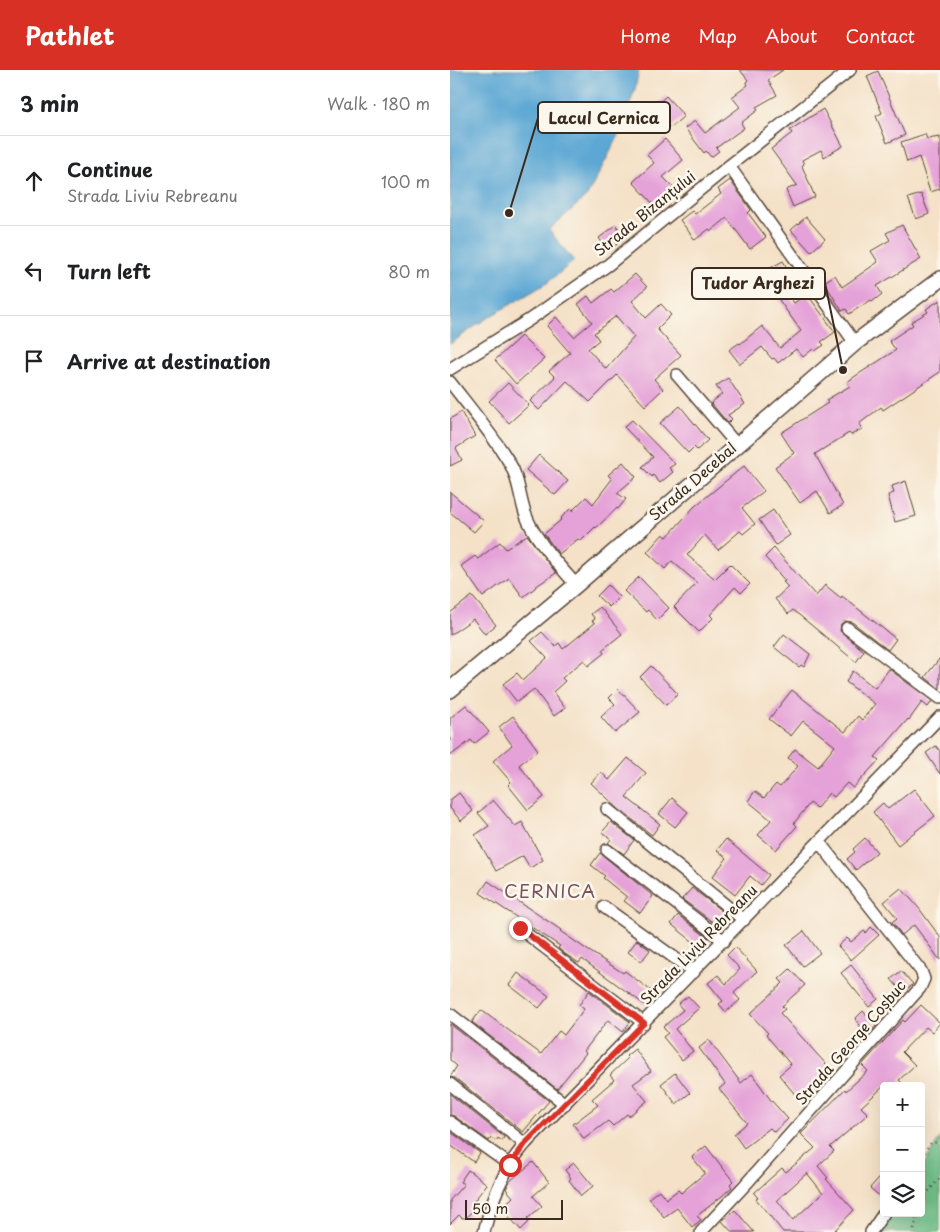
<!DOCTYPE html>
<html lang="en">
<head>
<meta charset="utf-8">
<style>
	:root { --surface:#fff; --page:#f2f2f2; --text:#202124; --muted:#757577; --line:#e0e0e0; --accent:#d93025 }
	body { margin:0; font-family:"Playpen Sans",sans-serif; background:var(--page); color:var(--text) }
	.controls { position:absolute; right:15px; bottom:15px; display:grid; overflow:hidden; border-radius:5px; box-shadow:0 5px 20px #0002 }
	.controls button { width:45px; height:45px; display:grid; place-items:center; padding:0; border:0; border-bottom:1px solid var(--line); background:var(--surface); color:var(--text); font:25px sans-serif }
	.scale { position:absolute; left:15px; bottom:12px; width:98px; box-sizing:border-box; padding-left:5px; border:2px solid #3b2a1e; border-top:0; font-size:14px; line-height:18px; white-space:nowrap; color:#3b2a1e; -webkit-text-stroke:4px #fbf7ec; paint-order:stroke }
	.stop { position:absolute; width:15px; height:15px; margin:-11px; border:4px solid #d93025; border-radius:50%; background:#fff }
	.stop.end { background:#d93025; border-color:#fff; box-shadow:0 1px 5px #0008 }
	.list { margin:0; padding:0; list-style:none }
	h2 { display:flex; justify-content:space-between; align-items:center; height:65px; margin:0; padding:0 20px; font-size:21px }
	h2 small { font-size:16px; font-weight:400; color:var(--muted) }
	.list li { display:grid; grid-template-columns:32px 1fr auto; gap:15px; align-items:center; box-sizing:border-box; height:90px; padding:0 20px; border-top:1px solid var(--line) }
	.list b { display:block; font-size:19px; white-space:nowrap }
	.list p { margin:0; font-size:16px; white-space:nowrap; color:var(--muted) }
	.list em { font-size:16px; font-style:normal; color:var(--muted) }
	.icon { flex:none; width:28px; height:28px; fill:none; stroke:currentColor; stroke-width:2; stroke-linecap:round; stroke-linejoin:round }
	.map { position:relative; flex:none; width:490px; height:1162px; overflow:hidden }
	header { display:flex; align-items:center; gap:30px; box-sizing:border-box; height:70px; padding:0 25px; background:var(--accent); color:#fff }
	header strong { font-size:24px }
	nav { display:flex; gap:28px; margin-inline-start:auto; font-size:18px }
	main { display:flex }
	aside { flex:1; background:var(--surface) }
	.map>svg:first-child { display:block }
</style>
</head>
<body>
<header>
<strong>Pathlet</strong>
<nav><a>Home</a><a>Map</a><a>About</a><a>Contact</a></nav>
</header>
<main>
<aside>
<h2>3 min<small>Walk · 180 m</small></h2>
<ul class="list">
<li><svg class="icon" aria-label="ahead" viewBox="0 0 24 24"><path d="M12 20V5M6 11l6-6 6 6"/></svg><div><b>Continue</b><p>Strada Liviu Rebreanu</p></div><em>100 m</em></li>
<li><svg class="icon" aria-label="left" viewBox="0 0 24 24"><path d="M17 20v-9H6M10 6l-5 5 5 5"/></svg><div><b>Turn left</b></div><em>80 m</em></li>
<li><svg class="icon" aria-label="arrive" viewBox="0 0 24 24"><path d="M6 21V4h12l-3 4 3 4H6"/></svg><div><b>Arrive at destination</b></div></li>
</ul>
</aside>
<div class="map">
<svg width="490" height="1162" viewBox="0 0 490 1162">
	<rect width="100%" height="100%" fill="#fbf7ec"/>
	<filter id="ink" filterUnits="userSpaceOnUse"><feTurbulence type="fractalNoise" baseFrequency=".02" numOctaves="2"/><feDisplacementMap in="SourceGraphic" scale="10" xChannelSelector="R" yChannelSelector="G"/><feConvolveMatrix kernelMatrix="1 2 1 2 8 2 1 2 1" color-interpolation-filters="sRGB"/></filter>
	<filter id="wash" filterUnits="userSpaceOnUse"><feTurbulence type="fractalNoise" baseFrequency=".0096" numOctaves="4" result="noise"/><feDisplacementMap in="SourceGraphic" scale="20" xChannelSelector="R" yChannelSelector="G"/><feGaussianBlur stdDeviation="1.12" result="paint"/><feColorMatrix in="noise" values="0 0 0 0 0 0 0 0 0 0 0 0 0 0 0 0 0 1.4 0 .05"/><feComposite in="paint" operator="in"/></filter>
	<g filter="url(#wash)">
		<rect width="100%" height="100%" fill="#f4e1c7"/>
		<polygon fill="#6fbe88" stroke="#557453" points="490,1068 490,1162 432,1162 444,1143 471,1143 471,1099"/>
		<polygon fill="#5ba7d4" stroke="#4b6879" points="0,0 189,0 185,19 169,65 137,126 99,160 124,191 97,213 34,250 0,274"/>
		<g id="blocks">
			<g fill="#e5a2d8" fill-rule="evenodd">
				<polygon points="290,0 333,0 318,10 327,25 306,37 308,40 291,53 294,58 266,78 269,81 261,87 256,81 254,83 235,58 245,51 255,63 290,37 282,27 298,15 296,12 298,10"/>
				<polygon points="428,1 455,65 437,73 426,46 432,43 417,6"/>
				<polygon points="216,26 234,46 220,58 203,38"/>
				<polygon points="373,39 393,76 374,87 371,80 352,90 354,94 352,96 365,127 343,137 336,120 347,115 321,79 342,63 340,60"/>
				<polygon points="475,64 477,69 490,67 490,119 480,122 469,87 457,92 451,72"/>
				<polygon points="215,69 233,90 213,107 225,119 206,137 183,112 204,93 197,85"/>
				<polygon points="280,110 301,140 298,143 316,167 300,179 277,148 261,161 259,159 245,170 230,150 242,141 245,144 271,124 268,119"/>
				<polygon points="471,124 479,144 466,149 458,128"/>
				<polygon points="356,147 375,169 361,182 341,160"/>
				<polygon points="166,155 175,168 158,181 149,168"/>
				<polygon points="452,155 471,189 427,216 432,224 422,232 421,230 399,244 396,239 392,241 374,212 385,205 392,217 428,192 421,181 440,170 436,163"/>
				<polygon points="333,191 339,201 315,214 309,204"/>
				<path d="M185 204 197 217 182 231 196 248 211 234 221 245 207 259 231 285 204 309 213 319 195 336 167 305 140 332 117 311 89 340 80 331 105 307 99 301 120 283 97 256 106 247 124 267 142 252 128 234 138 226 143 233 161 219 164 222ZM166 246 184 267 156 299 138 279 149 270 144 263Z"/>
				<polygon points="338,224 344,233 357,224 385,262 371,272 374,275 365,281 363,279 353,287 346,279 328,293 324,288 322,289 312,277 290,294 279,280 289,273 290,274 312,256 330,278 351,261 329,230"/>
				<polygon points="490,230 490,302 433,340 431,337 409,354 412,359 401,365 399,363 365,384 393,435 380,443 367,421 350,433 325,397 344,383 331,363 378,333 376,330 400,316 397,312 407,305 446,280 439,271 463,255 461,252 478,242 476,239"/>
				<polygon points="71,266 94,289 66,314 45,290"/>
				<polygon points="278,308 295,334 278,345 282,349 278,353 261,333 272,324 266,316"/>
				<polygon points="58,313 79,335 59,353 39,331"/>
				<polygon points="230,336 258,370 247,380 244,377 238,383 210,353"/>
				<polygon points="11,342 25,366 6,378 12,390 0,396 0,349"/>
				<polygon points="182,350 225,394 219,398 223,402 210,413 203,405 202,407 192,397 203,387 174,357"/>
				<polygon points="89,385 118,411 105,425 76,400"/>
				<polygon points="173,392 186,407 167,423 176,429 168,439 167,438 146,458 145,457 131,471 128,469 109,484 94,464 111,450 110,449 120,439 122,441 136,427 143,434 162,409 158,405"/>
				<polygon points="294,396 314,421 292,438 305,454 293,464 290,461 268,480 255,465 237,485 265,509 280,494 300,514 291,523 285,517 260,545 263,548 249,562 224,537 247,513 222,491 215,499 197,482 213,464 217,467 244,437"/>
				<polygon points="456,411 466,446 445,452 438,425 444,423 442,416"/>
				<polygon points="0,422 34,451 24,462 0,442"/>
				<polygon points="323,440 340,465 326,475 309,450"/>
				<polygon points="77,465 106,503 85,517 85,518 73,527 59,508 33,527 11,496 25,486 28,489 50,472 56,479"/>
				<polygon points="324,478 366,526 375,515 391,528 392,526 446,569 438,580 402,552 395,551 391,554 390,561 414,581 406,592 343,540 338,544 325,529 338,517 333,512 335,511 315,487"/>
				<polygon points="189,507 219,538 207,550 198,540 196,542 174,521"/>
				<polygon points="158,515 169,527 159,537 147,526"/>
				<polygon points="22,526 46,555 35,564 23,549 0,565 0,543"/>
				<polygon points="150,537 172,564 152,580 154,583 138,596 134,590 112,608 115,611 103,622 115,638 104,646 84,619 67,632 53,614 67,603 73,610 97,588 81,571 92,562 105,576 109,573 113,579 145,553 142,551 145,549 141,544"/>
				<polygon points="334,564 360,584 354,597 351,595 349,597 324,577"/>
				<polygon points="490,588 490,619 475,607"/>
				<polygon points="201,596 228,624 216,635 190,607"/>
				<polygon points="439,599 482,631 478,637 472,632 459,650 458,649 425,687 429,690 403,718 397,713 384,727 379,723 367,738 360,733 344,753 347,756 326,780 308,765 321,750 298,731 305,721 314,728 326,714 330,717 348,696 338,688 345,679 368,697 385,676 353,651 341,666 319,649 342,620 395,662 408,646 412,650 425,634 396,612 403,601 425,618"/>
				<polygon points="168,619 190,642 165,663 151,647 165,634 159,628"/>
				<polygon points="16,635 39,662 24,674 21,670 0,686 0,648"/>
				<polygon points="63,646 88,680 69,695 94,727 78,740 58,715 61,712 43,691 62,675 49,657"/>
				<polygon points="486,676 490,681 490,704 476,683"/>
				<polygon points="178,688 196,703 176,727 210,754 202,765 170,740 141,713 151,702 159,710"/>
				<polygon points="464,719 485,746 448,775 423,742 433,733 438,739"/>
				<polygon points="9,723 23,741 11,751 0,738 0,730"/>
				<polygon points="222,728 238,742 225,757 209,744"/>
				<polygon points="43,730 65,756 72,752 93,790 80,798 73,786 46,801 25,765 39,756 28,743"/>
				<polygon points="161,752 184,770 174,784 158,773 161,769 152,762"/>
				<polygon points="415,768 427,782 406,800 397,789 405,782 403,779"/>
				<polygon points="276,769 319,805 311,815 300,806 285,825 262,807 277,788 267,780"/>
				<polygon points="150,783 203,826 190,843 174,831 177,827 153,808 155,806 141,795"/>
				<polygon points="38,811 111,860 110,861 136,879 173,903 175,901 204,923 195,935 132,889 129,893 115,884 108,878 110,876 30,823"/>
				<polygon points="242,818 273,842 264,853 232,829"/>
				<polygon points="451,818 468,837 490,867 490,890 464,855 452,865 442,852 447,848 434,832"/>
				<polygon points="228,845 258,868 251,878 221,854"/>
				<polygon points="421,857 429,865 401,890 388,876 397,868 401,872 414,861 416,863"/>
				<polygon points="354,861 370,883 353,896 336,875"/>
				<polygon points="187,870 200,880 191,892 178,882"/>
				<polygon points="285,877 307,901 284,923 290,930 276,942 269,934 273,931 258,913 268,905 276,914 290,899 277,885"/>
				<polygon points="401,895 428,929 419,937 391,903"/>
				<polygon points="340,899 355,915 332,936 335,939 330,943 384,1003 361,1030 358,1032 356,1030 352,1033 329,1005 341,995 316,965 318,963 300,944 333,913 329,909"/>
				<polygon points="451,901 463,914 453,923 441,909"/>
				<polygon points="68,903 99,926 89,938 59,915"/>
				<polygon points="139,921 180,952 173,962 158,950 134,981 136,983 107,1019 22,952 31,940 91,984 109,961 114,965 134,939 129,935"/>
				<polygon points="238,926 249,938 225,959 243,981 232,990 213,967 218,963 213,957 233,940 228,934"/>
				<path d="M471 935 490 953 482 962 476 957 452 982 465 995 449 1010 455 1016H434L411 1037 418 1044 380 1077 384 1081 368 1096 378 1108 376 1109 404 1140 383 1162H333L306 1129 308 1128 304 1123 332 1098 336 1102 365 1078 351 1064 395 1019 396 1021 418 1001 412 995 453 950 455 952ZM357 1103 373 1123 343 1150 327 1130Z"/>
				<polygon points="413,941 426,956 418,965 405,949"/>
				<polygon points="0,954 99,1031 73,1062 5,1008 0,1007 7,996 0,990"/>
				<polygon points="259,970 291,1013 302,1004 320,1029 338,1049 324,1062 320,1058 294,1078 284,1064 297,1053 269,1019 275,1014 249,978"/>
				<polygon points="185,979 201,1001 183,1014 197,1031 179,1046 177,1044 163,1056 158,1051 134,1069 123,1054 148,1035 142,1029 164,1010 160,1005 178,988 176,986"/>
				<polygon points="225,1003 240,1023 226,1034 211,1014"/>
				<polygon points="0,1024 54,1067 52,1071 48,1068 46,1071 41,1068 39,1071 4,1046 0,1045"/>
				<polygon points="2,1063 30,1083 24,1092 0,1075 0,1065"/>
				<polygon points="256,1076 283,1111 280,1114 282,1117 272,1126 247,1146 251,1150 242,1157 227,1138 214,1147 199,1128 209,1120 216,1129 228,1120 231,1123 255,1103 242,1087"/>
				<polygon points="83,1092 99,1112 83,1126 92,1136 77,1149 79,1152 71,1160 51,1138 63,1127 56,1119 60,1111"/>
				<polygon points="124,1093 143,1116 131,1126 119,1110 121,1108 115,1100"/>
				<polygon points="18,1100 37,1114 24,1131 28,1134 16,1148 12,1148 9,1145 0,1154 0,1130 14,1114 10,1112"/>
				<polygon points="434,1102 434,1130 420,1118"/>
				<polygon points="285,1140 304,1162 282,1162 272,1151"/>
			</g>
		</g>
	</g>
	<g filter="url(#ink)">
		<use href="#blocks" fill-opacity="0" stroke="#574537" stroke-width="1"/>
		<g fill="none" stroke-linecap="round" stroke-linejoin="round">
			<defs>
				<g id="street">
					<polyline points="279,96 405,273"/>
					<polyline points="0,299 79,250 158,195 279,96 400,0"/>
					<polyline points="227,305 287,375"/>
					<path d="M0 312C20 338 42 364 59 392 69 408 69 425 75 443 84 469 108 494 126 515"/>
					<polyline points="397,558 490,628"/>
					<polyline points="157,739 294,850"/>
					<polyline points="157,780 274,871"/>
					<polyline points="154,837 244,902"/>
					<polyline points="69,858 194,953"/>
					<polyline points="0,944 115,1034"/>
					<polyline points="0,1014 75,1074"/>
					<polyline points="0,1052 60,1095"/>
					<path d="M34 1162C42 1129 53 1100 75 1074L490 647"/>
					<polyline points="251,1162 295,1115 470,918 474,909 471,901 369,772"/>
					<polyline points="421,1162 434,1143"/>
				</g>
				<polyline id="secondary" points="0,620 126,515 405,273 490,209"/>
			</defs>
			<use href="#street" stroke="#574537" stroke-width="14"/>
			<use href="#secondary" stroke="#574537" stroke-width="18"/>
			<g stroke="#574537" stroke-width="2.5" stroke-dasharray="1 4" stroke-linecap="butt">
				<polyline points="471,1086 481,1073 490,1072"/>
				<polyline points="471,1134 476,1124 490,1108"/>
				<polyline points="464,1159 468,1143"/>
			</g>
			<use href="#street" stroke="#fff" stroke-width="11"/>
			<use href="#secondary" stroke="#fff" stroke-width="15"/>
		</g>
	</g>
	<g fill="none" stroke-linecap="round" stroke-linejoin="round" filter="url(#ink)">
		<polyline stroke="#d93025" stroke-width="6" points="60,1095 75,1074 194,953 70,858"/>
	</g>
	<g text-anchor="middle" stroke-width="5" stroke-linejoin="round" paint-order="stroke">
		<g font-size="15" fill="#3b2a1e" stroke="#fbf7ec">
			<text transform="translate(195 144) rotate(-39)" y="5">Strada Bizanțului</text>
			<text transform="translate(243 412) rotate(-41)" y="5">Strada Decebal</text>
			<text transform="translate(249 875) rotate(-46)" y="5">Strada Liviu Rebreanu</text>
			<text transform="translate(401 973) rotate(-49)" y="5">Strada George Coșbuc</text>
		</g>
		<g font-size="18" letter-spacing="1" fill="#76545f" stroke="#fbf7ec">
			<text x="100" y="828">CERNICA</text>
		</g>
	</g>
	<path fill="none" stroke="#3b2a1e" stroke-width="2" d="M59 143L88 48M393 300L375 213"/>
	<g fill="#3b2a1e" stroke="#fbf7ec" stroke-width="2">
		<circle cx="59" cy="143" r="5"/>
		<circle cx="393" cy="300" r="5"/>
	</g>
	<g fill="#fbf7ec" stroke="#3b2a1e" stroke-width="2">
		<rect x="88" y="32" width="132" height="31" rx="5"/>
		<rect x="242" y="198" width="133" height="31" rx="5"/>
	</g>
	<g font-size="16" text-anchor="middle" font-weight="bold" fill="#3b2a1e">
		<text x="154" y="54">Lacul Cernica</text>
		<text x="308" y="219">Tudor Arghezi</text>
	</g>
</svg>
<div class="controls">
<button>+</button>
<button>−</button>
<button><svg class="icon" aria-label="layers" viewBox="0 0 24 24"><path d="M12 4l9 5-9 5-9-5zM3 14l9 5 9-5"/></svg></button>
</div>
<div class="scale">50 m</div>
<div class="stop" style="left:60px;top:1095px"></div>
<div class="stop end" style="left:70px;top:858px"></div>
</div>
</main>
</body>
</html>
